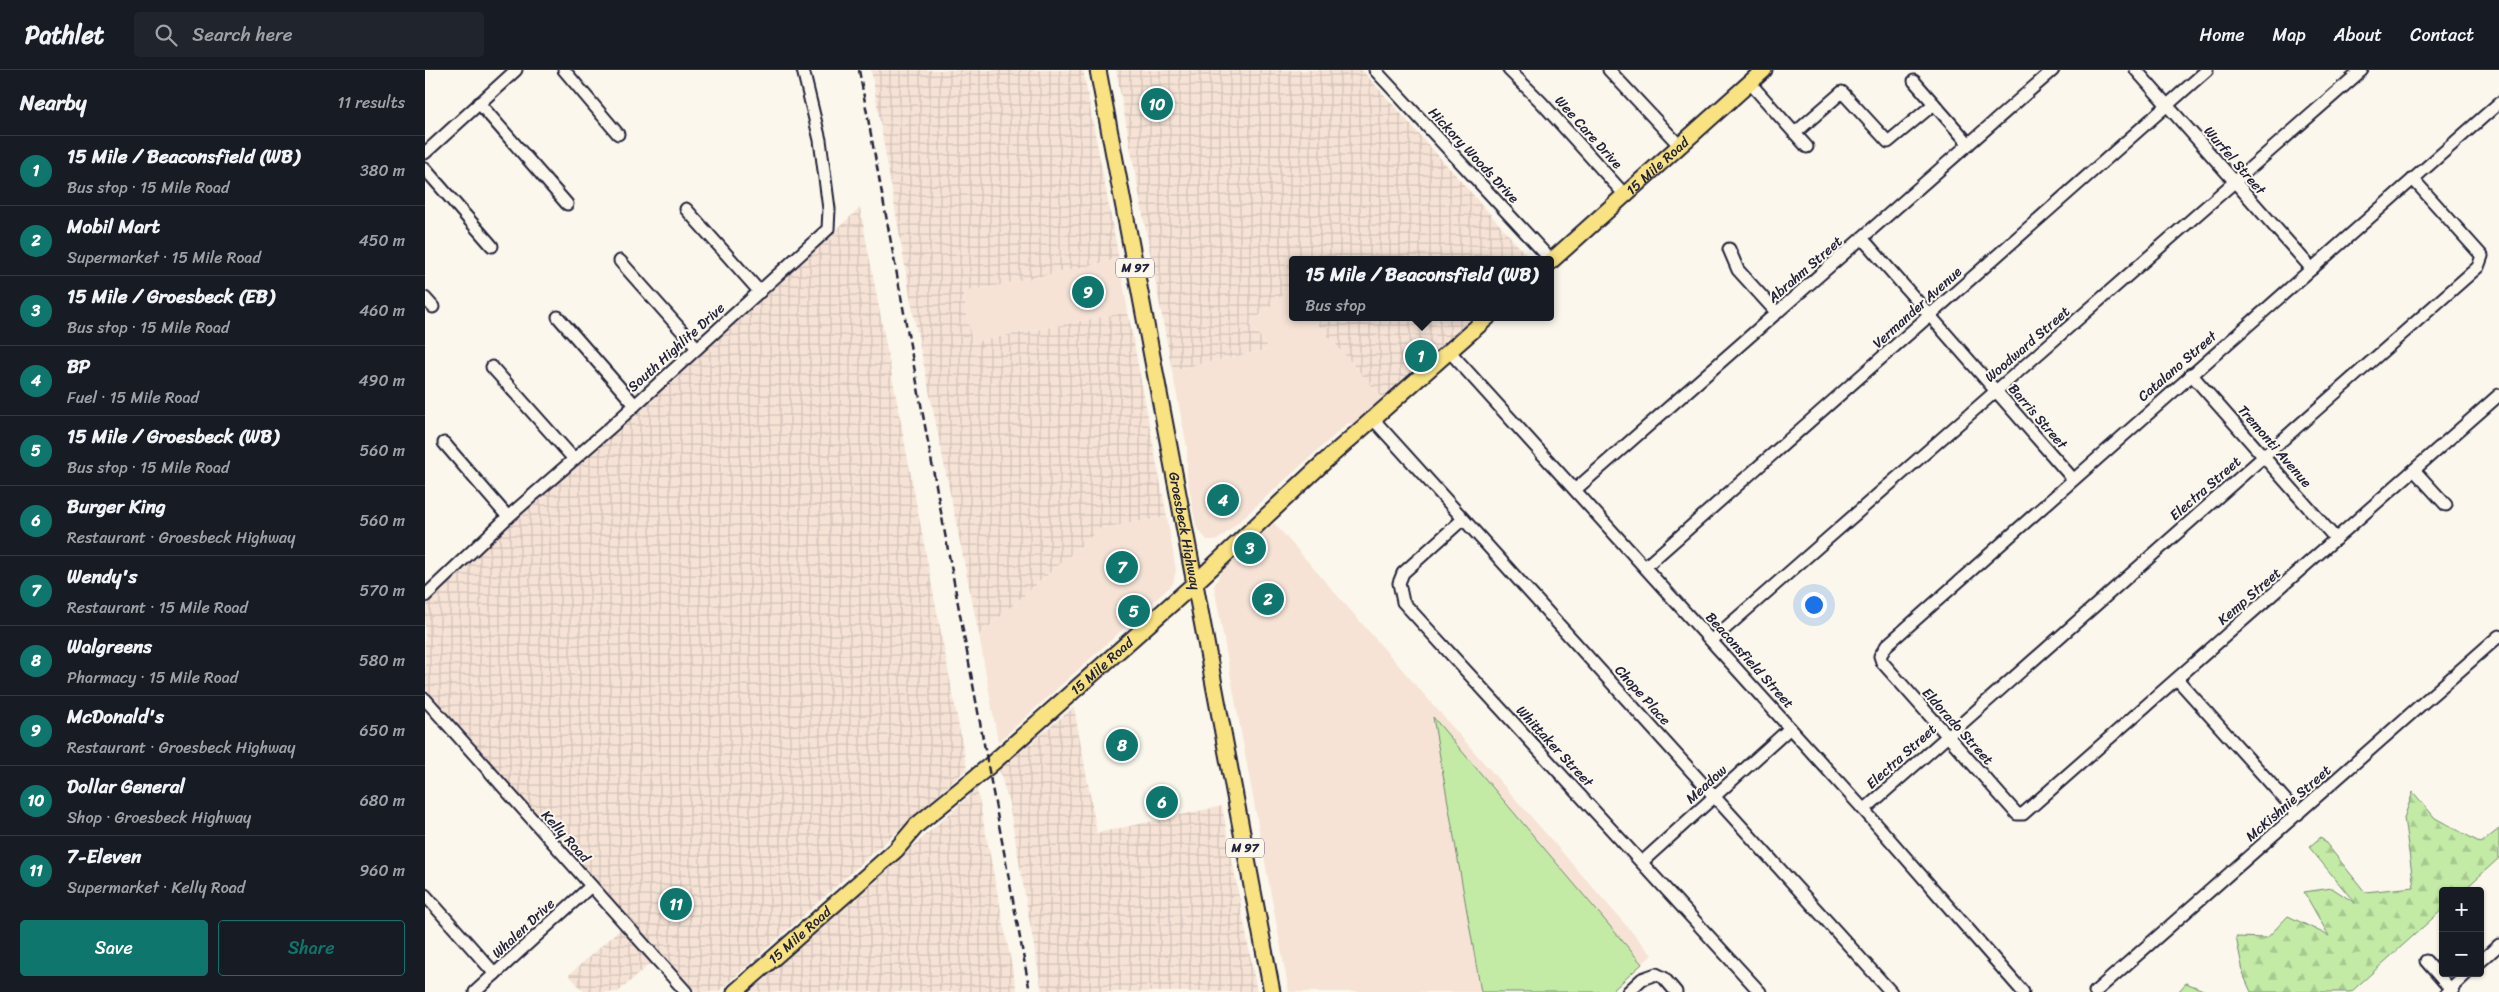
<!DOCTYPE html>
<html lang="en">
<head>
<meta charset="utf-8">
<style>
	:root { --surface:#171b24; --page:#20242c; --text:#f1f3f6; --muted:#9ea1a6; --line:#363941; --accent:#0f766e }
	body { margin:0; font-family:Sriracha,sans-serif; background:var(--page); color:var(--text) }
	.controls { position:absolute; right:15px; bottom:15px; display:grid; overflow:hidden; border-radius:5px; box-shadow:0 1px 4px #0004 }
	.controls button { width:45px; height:45px; display:grid; place-items:center; padding:0; border:0; border-bottom:1px solid var(--line); background:var(--surface); color:var(--text); font:25px sans-serif }
	.you { position:absolute; left:1388px; top:534px; width:18px; height:18px; margin:-12px; border:4px solid #fff; border-radius:50%; background:#1a73e8; box-shadow:0 0 0 8px #1a73e833 }
	.badge { display:grid; place-items:center; width:32px; height:32px; border-radius:50%; background:var(--accent); color:#fff; font-size:16px; font-weight:700 }
	.pin { position:absolute; translate:-50% -50%; border:2px solid #fff; box-shadow:0 1px 5px #0006 }
	.popup { position:absolute; left:864px; top:186px; width:265px; height:65px; box-sizing:border-box; display:grid; place-content:center; border-radius:5px; background:var(--surface); filter:drop-shadow(0 1px 4px #0005); font-size:16px; white-space:nowrap; color:var(--muted) }
	.popup b { font-size:19px; color:var(--text) }
	.popup::after { content:''; position:absolute; left:50%; top:100%; margin-left:-10px; border:10px solid transparent; border-top-color:var(--surface) }
	.list { margin:0; padding:0; list-style:none }
	h2 { display:flex; justify-content:space-between; align-items:center; height:65px; margin:0; padding:0 20px; font-size:21px }
	h2 small { font-size:16px; font-weight:400; color:var(--muted) }
	.list li { display:grid; grid-template-columns:32px 1fr auto; gap:15px; align-items:center; box-sizing:border-box; height:70px; padding:0 20px; border-top:1px solid var(--line) }
	.list b { display:block; font-size:19px; white-space:nowrap }
	.list p { margin:0; font-size:16px; white-space:nowrap; color:var(--muted) }
	.list em { font-size:16px; font-style:normal; color:var(--muted) }
	.actions { display:flex; gap:10px; padding:15px 20px }
	.actions a { flex:1; padding:11px 0; border:1px solid var(--accent); border-radius:5px; text-align:center; font-size:18px; color:var(--accent) }
	.actions .main { background:var(--accent); color:#fff }
	.icon { flex:none; width:28px; height:28px; fill:none; stroke:currentColor; stroke-width:2; stroke-linecap:round; stroke-linejoin:round }
	.map { position:relative; flex:none; width:2074px; height:922px; overflow:hidden }
	header { display:flex; align-items:center; gap:30px; box-sizing:border-box; height:70px; padding:0 25px; background:var(--surface); border-bottom:1px solid var(--line) }
	header strong { font-size:24px }
	nav { display:flex; gap:28px; margin-inline-start:auto; font-size:18px }
	.search { width:350px; height:45px; background:var(--page); display:flex; align-items:center; gap:12px; box-sizing:border-box; padding:0 18px; border-radius:5px; color:var(--muted); font-size:19px }
	main { display:flex }
	aside { flex:1; background:var(--surface) }
	.map>svg:first-child { display:block }
</style>
</head>
<body>
<header>
<strong>Pathlet</strong>
<div class="search"><svg class="icon" aria-label="search" viewBox="0 0 24 24"><circle cx="10" cy="10" r="6"/><path d="M15 15l6 6"/></svg>Search here</div>
<nav><a>Home</a><a>Map</a><a>About</a><a>Contact</a></nav>
</header>
<main>
<aside>
<h2>Nearby<small>11 results</small></h2>
<ul class="list">
<li><span class="badge">1</span><div><b>15 Mile / Beaconsfield (WB)</b><p>Bus stop · 15 Mile Road</p></div><em>380 m</em></li>
<li><span class="badge">2</span><div><b>Mobil Mart</b><p>Supermarket · 15 Mile Road</p></div><em>450 m</em></li>
<li><span class="badge">3</span><div><b>15 Mile / Groesbeck (EB)</b><p>Bus stop · 15 Mile Road</p></div><em>460 m</em></li>
<li><span class="badge">4</span><div><b>BP</b><p>Fuel · 15 Mile Road</p></div><em>490 m</em></li>
<li><span class="badge">5</span><div><b>15 Mile / Groesbeck (WB)</b><p>Bus stop · 15 Mile Road</p></div><em>560 m</em></li>
<li><span class="badge">6</span><div><b>Burger King</b><p>Restaurant · Groesbeck Highway</p></div><em>560 m</em></li>
<li><span class="badge">7</span><div><b>Wendy's</b><p>Restaurant · 15 Mile Road</p></div><em>570 m</em></li>
<li><span class="badge">8</span><div><b>Walgreens</b><p>Pharmacy · 15 Mile Road</p></div><em>580 m</em></li>
<li><span class="badge">9</span><div><b>McDonald's</b><p>Restaurant · Groesbeck Highway</p></div><em>650 m</em></li>
<li><span class="badge">10</span><div><b>Dollar General</b><p>Shop · Groesbeck Highway</p></div><em>680 m</em></li>
<li><span class="badge">11</span><div><b>7-Eleven</b><p>Supermarket · Kelly Road</p></div><em>960 m</em></li>
</ul>
<div class="actions"><a class="main">Save</a><a>Share</a></div>
</aside>
<div class="map">
<svg width="2074" height="922" viewBox="0 0 2074 922">
	<defs>
		<pattern id="industrial-grid" width="8" height="8" patternUnits="userSpaceOnUse" patternTransform="scale(1.25)"><rect width="8" height="8" fill="#f6e3d6"/><path d="M0 4h8M4 0v8" fill="none" stroke="#d3c2b9"/></pattern>
		<pattern id="forest-firs" width="22" height="20" patternUnits="userSpaceOnUse" patternTransform="scale(1.25)"><rect width="22" height="20" fill="#c3eba6"/><path d="M5 1l3.5 6h-7zM16 11l3.5 6h-7z" fill="#a7c990"/></pattern>
	</defs>
	<rect width="100%" height="100%" fill="#fbf7ec"/>
	<filter id="ink" filterUnits="userSpaceOnUse"><feTurbulence type="fractalNoise" baseFrequency=".02" numOctaves="2"/><feDisplacementMap in="SourceGraphic" scale="10" xChannelSelector="R" yChannelSelector="G"/><feConvolveMatrix kernelMatrix="1 2 1 2 8 2 1 2 1" color-interpolation-filters="sRGB"/></filter>
	<g filter="url(#ink)">
		<g fill="#f6e3d6">
			<polygon points="694,189 703,242 547,272 538,223"/>
			<polygon points="863,220 867,225 867,247 887,247 957,328 929,354 923,353 798,466 792,470 782,470 771,457 762,406 762,377 747,300 845,279 825,254"/>
			<polygon points="742,447 751,500 748,514 573,672 554,565 676,458"/>
			<polygon points="849,453 1227,885 1186,922 864,922 789,516 798,499"/>
		</g>
		<g fill="url(#industrial-grid)">
			<polygon points="446,0 658,0 694,189 538,223 547,272 703,242 742,447 676,458 554,565 487,237"/>
			<polygon points="691,0 937,0 1106,190 867,190 867,225 863,220 825,254 845,279 747,300"/>
			<polygon points="435,138 542,699 293,922 271,922 236,884 193,922 159,922 144,905 205,850 0,619 0,532"/>
			<polygon points="887,247 1048,247 957,328"/>
			<polygon points="649,637 672,763 797,736 832,922 617,922 584,734 574,699"/>
			<polygon points="552,719 592,922 325,922"/>
		</g>
		<polygon fill="#c3eba6" stroke="#728670" points="1008,647 1217,894 1186,922 1056,922"/>
		<g fill="url(#forest-firs)" stroke="#728670">
			<polygon points="1988,722 2010,748 2056,773 2074,759 2074,788 2038,821 2018,821 2018,839 1926,922 1826,922 1819,906 1811,867 1842,868 1863,846 1904,866 1879,822 1907,818 1930,833 1884,777 1896,767 1940,822 1989,817 1979,748"/>
			<polygon points="1761,913 1783,922 1753,922"/>
		</g>
		<g fill="none" stroke-linecap="round" stroke-linejoin="round">
			<defs>
				<g id="minor">
					<polyline points="139,0 193,64"/>
					<polyline points="950,0 1126,190"/>
					<polyline points="1084,0 1116,32 1200,125"/>
					<polyline points="1184,0 1254,75"/>
					<polyline points="1711,0 1887,199"/>
					<polyline points="1489,11 1544,74"/>
					<polyline points="1325,13 1382,77"/>
					<polyline points="54,33 142,134"/>
					<polyline points="2074,33 1462,575 1455,586 1457,592 1592,744 1598,744 2074,325"/>
					<polyline points="1370,63 1417,22 1463,72 1509,34"/>
					<polyline points="0,83 91,0"/>
					<polyline points="0,99 67,176"/>
					<polyline points="261,139 335,222"/>
					<polyline points="1437,168 1648,409"/>
					<polyline points="1304,179 1313,200 1352,243"/>
					<polyline points="195,191 272,278"/>
					<polyline points="0,228 8,237"/>
					<polyline points="133,247 210,335"/>
					<polyline points="1025,282 1439,740 1598,922"/>
					<polyline points="67,297 149,389"/>
					<polyline points="1766,304 1911,469"/>
					<polyline points="948,349 1466,922"/>
					<polyline points="19,373 83,447"/>
					<polyline points="1989,400 2021,435"/>
					<polyline points="1151,419 1628,0"/>
					<polyline points="1038,449 978,503 974,513 978,532 1335,922"/>
					<polyline points="1220,497 1782,0"/>
					<polyline points="0,526 83,447 186,357 403,159 404,139 395,70 378,0"/>
					<polyline points="1287,570 1937,0"/>
					<polyline points="1752,609 1873,744"/>
					<polyline points="0,629 261,922"/>
					<polyline points="1439,740 2053,197 2057,186 1988,109"/>
					<polyline points="1217,792 1365,658"/>
					<polyline points="0,825 70,904"/>
					<polyline points="2001,891 2028,922"/>
					<polyline points="2055,892 2074,875"/>
					<polyline points="50,922 166,816"/>
					<polyline points="1203,922 1217,909 1231,904 1239,908 1251,922"/>
					<polyline points="1670,922 2074,566"/>
					<polyline points="2022,922 2042,903"/>
				</g>
				<g id="major">
					<path id="s1" d="M673 0 847 922"/>
					<path id="s2" d="M1125 192 1339 0"/>
					<path id="s3" d="M310 922 471 780 492 755 563 697 636 632 769 514 899 392 1063 247"/>
				</g>
			</defs>
			<use href="#minor" stroke="#22223b" stroke-width="15"/>
			<use href="#major" stroke="#22223b" stroke-width="19"/>
			<use href="#minor" stroke="#fbf7ec" stroke-width="11"/>
			<use href="#major" stroke="#f8e281" stroke-width="15"/>
			<polyline stroke="#22223b" stroke-width="2.5" stroke-dasharray="8 4" stroke-linecap="butt" points="434,0 605,922"/>
		</g>
	</g>
	<g text-anchor="middle" stroke-width="4" stroke-linejoin="round" paint-order="stroke">
		<g fill="#fbf7ec" stroke="#636270" stroke-width="1">
			<rect x="691" y="188.5" width="38" height="19" rx="4"/>
			<rect x="801" y="768.5" width="38" height="19" rx="4"/>
		</g>
		<g font-size="12" font-weight="bold" fill="#22223b">
			<text x="710" y="202">M 97</text>
			<text x="820" y="782">M 97</text>
		</g>
		<g font-size="14" fill="#22223b" stroke="#fbf7ec">
			<text transform="translate(1164 62) rotate(48)" y="5">Wee Care Drive</text>
			<text transform="translate(1049 85) rotate(47)" y="5">Hickory Woods Drive</text>
			<text transform="translate(1810 90) rotate(49)" y="5">Wurfel Street</text>
			<text dy="5" stroke="none"><textPath href="#s2" startOffset="144">15 Mile Road</textPath></text>
			<text transform="translate(1380 199) rotate(-41)" y="5">Abrahm Street</text>
			<text transform="translate(1492 237) rotate(-42)" y="5">Vermander Avenue</text>
			<text transform="translate(1602 274) rotate(-41)" y="5">Woodward Street</text>
			<text transform="translate(251 277) rotate(-42)" y="5">South Highlite Drive</text>
			<text transform="translate(1752 296) rotate(-41)" y="5">Catalano Street</text>
			<text transform="translate(1613 346) rotate(49)" y="5">Barris Street</text>
			<text transform="translate(1850 376) rotate(49)" y="5">Tremonti Avenue</text>
			<text transform="translate(1780 418) rotate(-41)" y="5">Electra Street</text>
			<text dy="5" stroke="none"><textPath href="#s1" startOffset="469">Groesbeck Highway</textPath></text>
			<text transform="translate(1824 526) rotate(-41)" y="5">Kemp Street</text>
			<text transform="translate(1325 590) rotate(48)" y="5">Beaconsfield Street</text>
			<text dy="5" stroke="none"><textPath href="#s3" startOffset="491">15 Mile Road</textPath></text>
			<text transform="translate(1218 625) rotate(48)" y="5">Chope Place</text>
			<text transform="translate(1533 656) rotate(48)" y="5">Eldorado Street</text>
			<text transform="translate(1130 676) rotate(47)" y="5">Whittaker Street</text>
			<text transform="translate(1476 686) rotate(-42)" y="5">Electra Street</text>
			<text transform="translate(1281 714) rotate(-42)" y="5">Meadow</text>
			<text transform="translate(1863 733) rotate(-41)" y="5">McKishnie Street</text>
			<text transform="translate(141 766) rotate(48)" y="5">Kelly Road</text>
			<text transform="translate(98 858) rotate(-43)" y="5">Whalen Drive</text>
			<text dy="5" stroke="none"><textPath href="#s3" startOffset="86">15 Mile Road</textPath></text>
		</g>
	</g>
</svg>
<div class="controls">
<button>+</button>
<button>−</button>
</div>
<div class="you"></div>
<div class="pin badge" style="left:996px;top:286px">1</div>
<div class="popup"><b>15 Mile / Beaconsfield (WB)</b>Bus stop</div>
<div class="pin badge" style="left:843px;top:529px">2</div>
<div class="pin badge" style="left:825px;top:478px">3</div>
<div class="pin badge" style="left:798px;top:430px">4</div>
<div class="pin badge" style="left:709px;top:541px">5</div>
<div class="pin badge" style="left:737px;top:732px">6</div>
<div class="pin badge" style="left:697px;top:497px">7</div>
<div class="pin badge" style="left:697px;top:675px">8</div>
<div class="pin badge" style="left:663px;top:222px">9</div>
<div class="pin badge" style="left:732px;top:34px">10</div>
<div class="pin badge" style="left:251px;top:834px">11</div>
</div>
</main>
</body>
</html>
